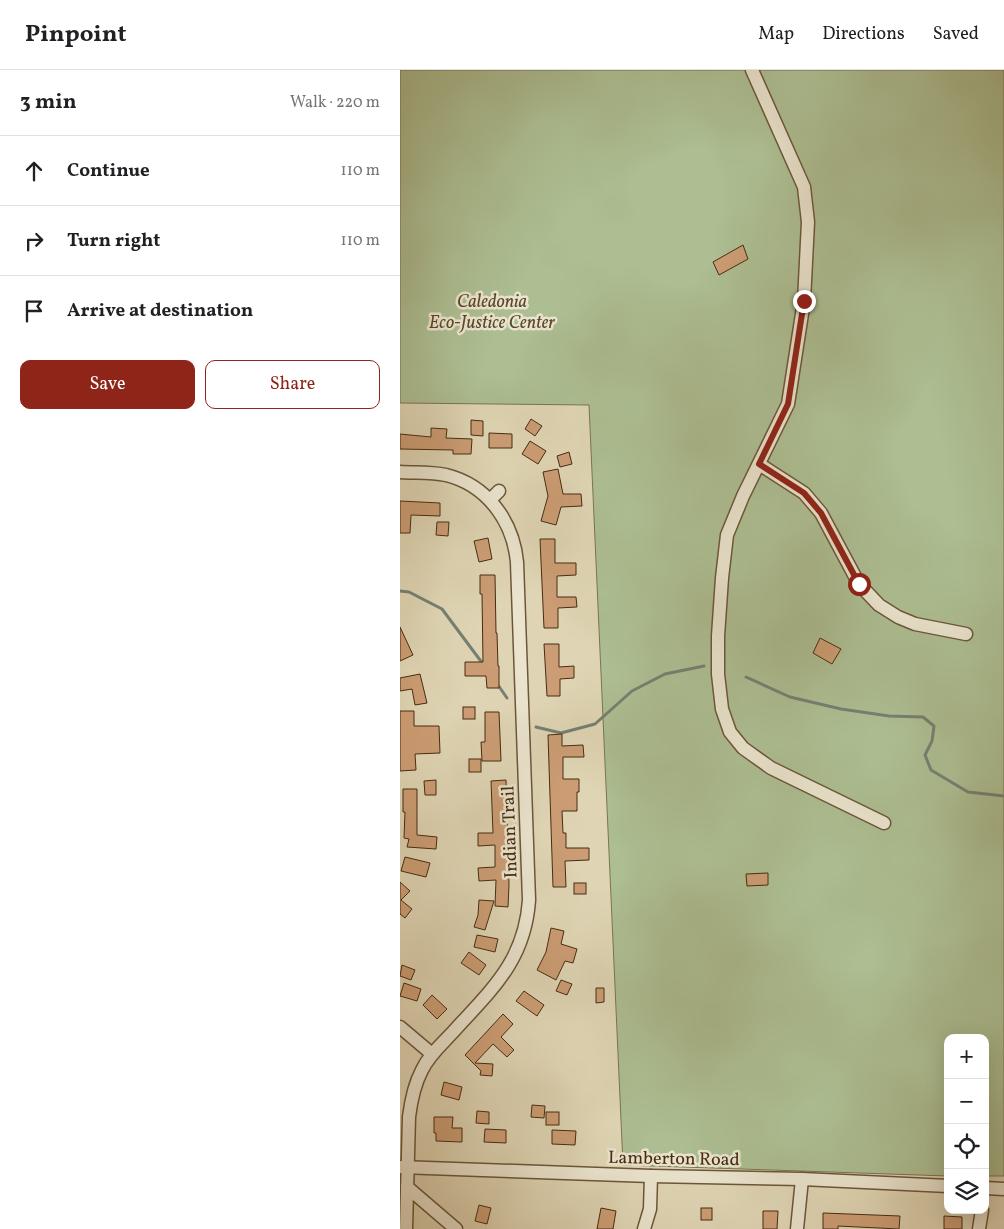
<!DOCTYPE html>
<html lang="en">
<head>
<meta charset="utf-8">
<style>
	:root { --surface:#fff; --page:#f2f2f2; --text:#202124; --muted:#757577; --line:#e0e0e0; --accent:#8f2418 }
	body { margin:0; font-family:Vollkorn,serif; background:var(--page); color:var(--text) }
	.controls { position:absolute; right:15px; bottom:15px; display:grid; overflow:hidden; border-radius:10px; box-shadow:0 5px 20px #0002 }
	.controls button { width:45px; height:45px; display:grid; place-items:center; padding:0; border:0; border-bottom:1px solid var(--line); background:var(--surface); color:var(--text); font:25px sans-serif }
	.stop { position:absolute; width:15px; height:15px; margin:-11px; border:4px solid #8f2418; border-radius:50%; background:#fff }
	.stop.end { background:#8f2418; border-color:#fff; box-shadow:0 1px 5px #0008 }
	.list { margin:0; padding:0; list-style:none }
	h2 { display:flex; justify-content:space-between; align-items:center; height:65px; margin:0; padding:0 20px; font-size:21px }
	h2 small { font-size:16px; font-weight:400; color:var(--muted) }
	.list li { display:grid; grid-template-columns:32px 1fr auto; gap:15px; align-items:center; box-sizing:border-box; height:70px; padding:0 20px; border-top:1px solid var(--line) }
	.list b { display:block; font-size:19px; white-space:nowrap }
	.list em { font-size:16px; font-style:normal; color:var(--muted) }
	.actions { display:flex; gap:10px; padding:15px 20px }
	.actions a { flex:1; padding:11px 0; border:1px solid var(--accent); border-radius:10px; text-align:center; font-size:18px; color:var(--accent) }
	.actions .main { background:var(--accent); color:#fff }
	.icon { flex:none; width:28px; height:28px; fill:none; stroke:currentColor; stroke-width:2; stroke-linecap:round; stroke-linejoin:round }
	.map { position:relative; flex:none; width:604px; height:1159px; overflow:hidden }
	header { display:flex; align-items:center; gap:30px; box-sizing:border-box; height:70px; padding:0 25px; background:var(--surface); border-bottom:1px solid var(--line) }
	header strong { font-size:24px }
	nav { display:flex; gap:28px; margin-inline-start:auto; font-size:18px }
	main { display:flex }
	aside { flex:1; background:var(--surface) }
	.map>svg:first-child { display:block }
</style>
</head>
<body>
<header>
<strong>Pinpoint</strong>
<nav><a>Map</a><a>Directions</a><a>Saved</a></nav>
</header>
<main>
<aside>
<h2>3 min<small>Walk · 220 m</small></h2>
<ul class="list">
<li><svg class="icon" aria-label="ahead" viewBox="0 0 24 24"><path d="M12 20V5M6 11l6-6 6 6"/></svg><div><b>Continue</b></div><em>110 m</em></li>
<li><svg class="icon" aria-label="right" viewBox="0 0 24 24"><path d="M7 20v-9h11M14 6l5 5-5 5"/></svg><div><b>Turn right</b></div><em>110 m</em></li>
<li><svg class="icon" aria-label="arrive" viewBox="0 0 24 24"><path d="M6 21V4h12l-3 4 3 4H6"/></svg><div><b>Arrive at destination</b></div></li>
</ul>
<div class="actions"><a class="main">Save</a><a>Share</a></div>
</aside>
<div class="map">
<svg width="604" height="1159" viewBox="0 0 604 1159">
	<rect width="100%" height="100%" fill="#dfd5b4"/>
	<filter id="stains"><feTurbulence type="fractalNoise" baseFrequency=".004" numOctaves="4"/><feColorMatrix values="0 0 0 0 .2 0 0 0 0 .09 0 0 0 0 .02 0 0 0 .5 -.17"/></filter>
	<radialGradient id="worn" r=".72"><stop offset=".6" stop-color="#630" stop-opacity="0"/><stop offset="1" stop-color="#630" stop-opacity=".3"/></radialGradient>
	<polygon fill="#acbe92" stroke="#797552" points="0,0 604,0 604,1106 585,1106 585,968 548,968 548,1106 223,1095 189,335 0,333"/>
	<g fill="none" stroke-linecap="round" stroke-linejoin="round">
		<g stroke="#758073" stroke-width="3">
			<polyline points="0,521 9,522 42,539 83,594"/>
			<polyline points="346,607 390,627 441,639 489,646 523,647 534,656 532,671 525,685 531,700 568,722 604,726"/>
			<polyline points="98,615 107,628"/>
			<polyline points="136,657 161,663 195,654 232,621 265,604 304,596"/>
		</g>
	</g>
	<g fill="#cc9d74" stroke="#462c12">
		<polygon points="343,175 348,189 319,205 313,192"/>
		<polygon points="131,349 142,356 135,366 125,359"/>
		<polygon points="71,350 83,351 83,366 71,365"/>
		<polygon points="31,358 47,359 46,368 72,369 71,384 53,384 53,380 0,379 0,364 31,367"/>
		<polygon points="89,363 112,364 112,378 89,378"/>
		<polygon points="130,371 146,381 138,394 122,384"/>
		<polygon points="169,382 172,394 160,397 157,386"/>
		<polygon points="158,399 163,424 181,424 182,436 161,437 156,455 141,451 148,426 143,402"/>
		<polygon points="0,431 40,433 40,446 11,445 10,463 0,463"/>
		<polygon points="37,452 49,452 48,466 36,465"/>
		<polygon points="88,468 92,489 79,492 74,471"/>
		<polygon points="140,469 155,469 155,493 176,493 176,505 157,506 157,527 176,527 177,537 158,538 158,558 144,558"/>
		<polygon points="80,505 95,505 96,563 97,563 98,596 99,596 99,618 87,618 86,606 65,606 65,592 83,592 82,524 80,524"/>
		<polygon points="0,557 13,585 0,591"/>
		<polygon points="420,568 441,579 432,594 413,583"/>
		<polygon points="144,574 159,574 159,597 174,596 174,608 160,609 160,626 147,626"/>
		<polygon points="20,604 27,633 15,635 12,619 0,621 0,608"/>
		<rect x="63" y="637" width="12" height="12"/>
		<polygon points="0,641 14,641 14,656 39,656 40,683 15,684 16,700 0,701"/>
		<polygon points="85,642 99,642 101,691 82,691 81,672 85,672"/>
		<polygon points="162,664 162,676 183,675 184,687 163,687 163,709 179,709 179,722 177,722 177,741 162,741 163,763 166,763 166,778 189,778 189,790 165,791 166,817 153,817 148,665"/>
		<rect x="69" y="689" width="12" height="13"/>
		<polygon points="36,710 36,725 25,725 24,711"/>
		<polygon points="106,710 109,815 108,837 95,836 96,810 79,811 78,798 95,797 95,775 78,776 78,763 93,763 91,711"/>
		<polygon points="3,719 17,719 17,765 37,767 36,779 7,777 9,769 4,768 5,742 3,742"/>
		<polygon points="5,787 30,793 26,807 1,801"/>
		<polygon points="368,803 368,815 347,816 346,804"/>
		<polygon points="0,812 10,821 1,830 12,839 5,848 0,844"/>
		<rect x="174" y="813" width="12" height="11"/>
		<polygon points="79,830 94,831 85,860 74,857 78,845"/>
		<polygon points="151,858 164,861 161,874 177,879 173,893 165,891 156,910 137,900 146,882"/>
		<polygon points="77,865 98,869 95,882 74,877"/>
		<polygon points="69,882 86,895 79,905 61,893"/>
		<polygon points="2,895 15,900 11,910 0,906"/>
		<polygon points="161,910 172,914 167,925 156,921"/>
		<polygon points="4,913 21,919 17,931 0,926"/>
		<polygon points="196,918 204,918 204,932 196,933"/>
		<polygon points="124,921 144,935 137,946 116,931"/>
		<polygon points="32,925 47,939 37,949 23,935"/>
		<polygon points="103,944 113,954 101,967 114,980 107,987 93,974 75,993 93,994 92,1006 80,1005 81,1001 65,985"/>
		<polygon points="44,1012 62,1017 59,1030 41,1025"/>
		<polygon points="132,1035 145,1036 144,1048 131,1047"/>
		<polygon points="77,1041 89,1042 89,1054 76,1053"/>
		<rect x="146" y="1042" width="13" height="13"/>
		<polygon points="34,1047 53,1047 52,1058 62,1058 62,1072 36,1071 36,1063 34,1063"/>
		<polygon points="85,1059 106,1060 106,1073 84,1072"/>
		<polygon points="152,1060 176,1061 175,1075 152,1074"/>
		<polygon points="79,1135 91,1138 87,1154 75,1151"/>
		<polygon points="201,1138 216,1141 213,1159 197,1159"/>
		<rect x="301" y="1138" width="11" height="12"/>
		<polygon points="363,1141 378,1141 377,1159 363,1159"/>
		<polygon points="423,1143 500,1146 499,1159 438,1156 438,1159 423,1159"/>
		<polygon points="544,1146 562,1147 562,1159 544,1159"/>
	</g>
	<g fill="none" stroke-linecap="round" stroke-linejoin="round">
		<defs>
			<g id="minor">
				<polyline points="352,0 404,117 408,152 404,231 388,334 343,426 327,465 322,508 318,566 318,604 322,639 330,662 343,678 371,698 484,753"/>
				<polyline points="359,394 404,423 421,443 459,514 479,535 498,547 515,554 566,564"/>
				<path d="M0 402C15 403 31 402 46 405 87 415 113 451 117 492L129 830C125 891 91 920 53 962 42 974 29 985 22 1000 14 1015 11 1031 9 1047L6 1159"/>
				<polyline points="90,430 99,421"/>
				<polyline points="0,957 32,984"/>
				<polyline points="0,1097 251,1106 402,1109 548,1116"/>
				<polyline points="7,1117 56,1159"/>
				<polyline points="585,1118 604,1119"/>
				<polyline points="244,1159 250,1139 251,1106"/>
				<polyline points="397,1159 402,1109"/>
				<polyline points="579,1159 582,1140"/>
			</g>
		</defs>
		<use href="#minor" stroke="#6c563a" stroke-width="15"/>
		<use href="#minor" stroke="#eae4ce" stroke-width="12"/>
	</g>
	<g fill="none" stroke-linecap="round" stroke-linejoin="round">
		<polyline stroke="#8f2418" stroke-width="6" points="404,231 388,334 359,394 404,423 421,443 459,514"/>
	</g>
	<g text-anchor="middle" stroke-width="5" stroke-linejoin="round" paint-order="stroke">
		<g font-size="18" font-style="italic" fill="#5a492c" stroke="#eae4ce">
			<text x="92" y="237">Caledonia<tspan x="92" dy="21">Eco-Justice Center</tspan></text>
		</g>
		<g font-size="18" fill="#462c12" stroke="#eae4ce">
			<text transform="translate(109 762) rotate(-92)" y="6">Indian Trail</text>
			<text transform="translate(274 1088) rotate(1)" y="6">Lamberton Road</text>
		</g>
	</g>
	<rect width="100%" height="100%" filter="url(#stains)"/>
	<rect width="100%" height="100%" fill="url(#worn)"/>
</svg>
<div class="controls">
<button>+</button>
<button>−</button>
<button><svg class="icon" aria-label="locate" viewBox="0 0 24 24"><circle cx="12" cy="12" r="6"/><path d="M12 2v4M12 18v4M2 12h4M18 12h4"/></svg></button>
<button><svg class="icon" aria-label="layers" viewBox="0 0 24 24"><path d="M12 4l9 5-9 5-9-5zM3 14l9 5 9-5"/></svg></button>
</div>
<div class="stop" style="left:459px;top:514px"></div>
<div class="stop end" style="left:404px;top:231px"></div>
</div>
</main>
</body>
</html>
